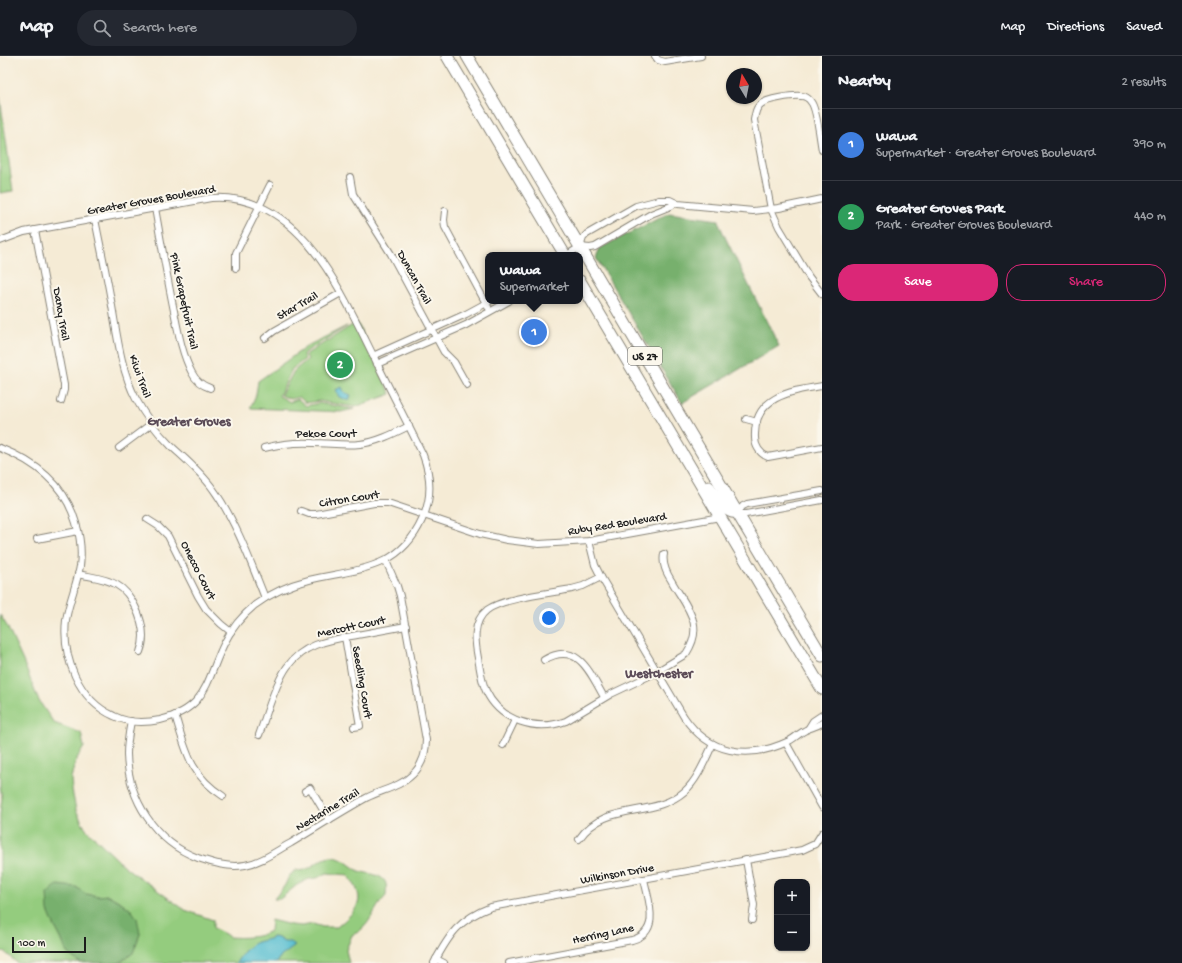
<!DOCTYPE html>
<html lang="en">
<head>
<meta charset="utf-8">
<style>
	:root { --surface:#171b24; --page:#242831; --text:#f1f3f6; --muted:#9ea1a6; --line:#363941; --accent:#db2777 }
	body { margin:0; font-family:"Gochi Hand",sans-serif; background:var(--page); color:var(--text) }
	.controls { position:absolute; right:12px; bottom:12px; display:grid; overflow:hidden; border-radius:8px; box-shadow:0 1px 3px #0004 }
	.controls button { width:36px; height:36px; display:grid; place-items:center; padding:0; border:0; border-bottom:1px solid var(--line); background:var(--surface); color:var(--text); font:20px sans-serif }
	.compass { position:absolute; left:726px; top:12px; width:36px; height:36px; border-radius:50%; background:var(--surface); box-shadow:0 1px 3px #0004; rotate:350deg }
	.scale { position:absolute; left:12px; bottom:10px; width:74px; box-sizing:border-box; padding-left:4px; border:2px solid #1c1c1c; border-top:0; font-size:11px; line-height:14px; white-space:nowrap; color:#1c1c1c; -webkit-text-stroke:3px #fbf7ec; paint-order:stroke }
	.you { position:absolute; left:549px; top:562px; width:14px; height:14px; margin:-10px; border:3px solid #fff; border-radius:50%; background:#1a73e8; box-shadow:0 0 0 6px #1a73e833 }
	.badge { display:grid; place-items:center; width:26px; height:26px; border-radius:50%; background:var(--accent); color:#fff; font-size:13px; font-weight:700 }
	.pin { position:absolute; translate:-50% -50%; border:2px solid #fff; box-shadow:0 1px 4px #0006 }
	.popup { position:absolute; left:485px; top:196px; width:98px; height:52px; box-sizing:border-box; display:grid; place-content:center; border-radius:8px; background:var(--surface); filter:drop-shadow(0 1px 3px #0005); font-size:13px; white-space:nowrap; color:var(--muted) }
	.popup b { font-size:15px; color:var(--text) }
	.popup::after { content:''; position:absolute; left:50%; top:100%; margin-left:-8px; border:8px solid transparent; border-top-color:var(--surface) }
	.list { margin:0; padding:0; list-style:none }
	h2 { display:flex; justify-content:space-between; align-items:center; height:52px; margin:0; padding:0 16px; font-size:17px }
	h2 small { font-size:13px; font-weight:400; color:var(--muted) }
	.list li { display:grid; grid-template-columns:26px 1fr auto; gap:12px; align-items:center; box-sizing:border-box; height:72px; padding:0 16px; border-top:1px solid var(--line) }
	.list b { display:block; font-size:15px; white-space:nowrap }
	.list p { margin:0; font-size:13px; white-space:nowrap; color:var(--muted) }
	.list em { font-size:13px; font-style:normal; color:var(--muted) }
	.actions { display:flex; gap:8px; padding:12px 16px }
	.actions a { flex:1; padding:9px 0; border:1px solid var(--accent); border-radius:16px; text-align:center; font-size:14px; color:var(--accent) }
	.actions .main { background:var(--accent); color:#fff }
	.icon { flex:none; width:22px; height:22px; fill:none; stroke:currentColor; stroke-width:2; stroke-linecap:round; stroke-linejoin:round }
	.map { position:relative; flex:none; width:822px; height:907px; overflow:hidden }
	header { display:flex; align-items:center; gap:24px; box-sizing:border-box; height:56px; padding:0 20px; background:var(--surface); border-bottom:1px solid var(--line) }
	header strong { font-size:19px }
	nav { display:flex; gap:22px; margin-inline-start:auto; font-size:14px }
	.search { width:280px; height:36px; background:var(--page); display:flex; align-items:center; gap:10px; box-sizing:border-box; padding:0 14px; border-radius:22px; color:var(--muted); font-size:15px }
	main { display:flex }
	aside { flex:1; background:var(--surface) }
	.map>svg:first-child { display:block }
</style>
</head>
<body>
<header>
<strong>Map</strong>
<div class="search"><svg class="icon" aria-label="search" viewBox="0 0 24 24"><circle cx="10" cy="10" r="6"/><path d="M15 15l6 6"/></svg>Search here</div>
<nav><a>Map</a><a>Directions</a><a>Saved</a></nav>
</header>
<main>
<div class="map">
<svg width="822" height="907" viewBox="0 0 822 907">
	<rect width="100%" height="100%" fill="#fbf7ec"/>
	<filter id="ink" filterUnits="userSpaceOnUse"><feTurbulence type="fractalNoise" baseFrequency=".025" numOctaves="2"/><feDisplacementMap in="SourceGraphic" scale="8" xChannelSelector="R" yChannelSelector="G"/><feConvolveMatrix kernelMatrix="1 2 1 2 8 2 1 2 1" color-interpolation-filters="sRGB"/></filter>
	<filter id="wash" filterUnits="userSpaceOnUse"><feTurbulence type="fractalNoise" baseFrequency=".012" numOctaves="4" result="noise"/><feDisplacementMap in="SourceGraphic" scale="16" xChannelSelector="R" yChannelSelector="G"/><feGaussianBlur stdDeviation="0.9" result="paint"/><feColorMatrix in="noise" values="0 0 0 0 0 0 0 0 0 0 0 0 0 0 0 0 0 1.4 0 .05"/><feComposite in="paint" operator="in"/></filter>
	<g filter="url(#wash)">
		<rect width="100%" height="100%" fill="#f5ebd5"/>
		<g fill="#94cc7e" stroke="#58744d">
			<polygon points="0,41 13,135 0,137"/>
			<polygon points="357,266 391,338 355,351 319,345 306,347 299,341 290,343 281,339 294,315 308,303 305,299"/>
			<polygon points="347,270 304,297 303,299 305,303 292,313 279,340 290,346 298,343 306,350 319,347 354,353 341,356 250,352 256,339 258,325 309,289"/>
			<path d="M0 559 7 570 23 605 38 643 43 651 54 667 81 677 84 691 76 704 71 722 72 734 76 754 85 772 125 811 185 854 213 864V872L225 878 229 881C243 882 258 882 270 875L271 864 291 869 302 870 313 868 323 871H337C358 853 368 845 348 819L327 817 317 822 309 823 297 829 280 843H274L285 829 289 820 296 814C310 818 318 801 332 801 343 801 351 811 359 815 367 818 376 817 383 823 388 827 386 835 386 840 373 852 370 873 352 879L346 894 349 907H276L279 902 294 890 284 886 278 882 273 881 267 884 258 886 246 893 236 907H119L128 901 140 878 132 855 122 847 108 839 98 840 86 838 76 831 54 869 61 882 67 897 80 907H17L7 898 0 894V759L2 742 0 730Z"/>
		</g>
		<g fill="#77b06d" stroke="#4a6644">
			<polygon points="669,157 719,164 720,170 727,185 779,290 682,347 596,202 600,192"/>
			<polygon points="57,829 76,831 86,838 98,840 108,839 122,847 132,855 137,862 140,878 133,897 119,907 80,907 67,897 61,882 54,869 48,855 47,838"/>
		</g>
		<g fill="#54bdd0" stroke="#386c76">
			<polygon points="342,331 344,336 351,339 349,345 339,341 335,334"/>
			<path d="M273 881 278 882 284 886H290L295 890 279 902 276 907H236C241 899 248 889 257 886 263 884 268 884 273 881Z"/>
		</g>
	</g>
	<g filter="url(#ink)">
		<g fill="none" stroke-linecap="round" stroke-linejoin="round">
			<defs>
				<g id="street">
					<polyline points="655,0 658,4 665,6 701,0"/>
					<path d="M822 94C820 84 817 53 811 46 809 43 805 40 801 40 793 39 767 43 761 48 756 51 755 58 754 64L771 153 779 171 809 221 822 238"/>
					<polyline points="350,121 353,138 391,198 444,296 454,306 467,329"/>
					<path d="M155 152C161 186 167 221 174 255 178 275 182 298 192 317 196 325 201 329 210 332"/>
					<polyline points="445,155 444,164 445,171 488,251"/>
					<path d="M95 163C101 194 108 225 113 256 118 286 122 316 136 343 145 360 157 376 170 389 185 403 201 416 213 433 235 463 251 507 265 542"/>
					<polyline points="35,174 64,329 64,334 61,345"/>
					<path d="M0 185 24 176 211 142C300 136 341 235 374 301 390 334 407 366 423 399 431 420 432 443 422 464 399 515 355 513 309 524 289 529 271 537 255 549 243 559 232 572 225 586 206 623 209 652 160 664 145 667 128 667 114 660 78 644 62 601 66 564 69 545 77 528 80 510 82 495 80 480 76 467 65 428 36 406 0 392"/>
					<polyline points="580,191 583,182 587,178 636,150 659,144 670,144 678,148 753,155 779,152 822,143"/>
					<polyline points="580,191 590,192 595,191 651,158 671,150 675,147"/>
					<polyline points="567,199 580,191"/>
					<polyline points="236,212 236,197 270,129"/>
					<polyline points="265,282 274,275 341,237"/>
					<polyline points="373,300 466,258 490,245"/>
					<polyline points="377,308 466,269 509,245"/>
					<path d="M822 330C791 335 753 340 755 382 755 390 760 398 768 401L822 391"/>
					<polyline points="746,363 757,366"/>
					<polyline points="119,392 151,368"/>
					<path d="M264 392C280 388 296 386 313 387 329 387 344 390 360 388 377 386 393 378 409 370"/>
					<polyline points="822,435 747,448 743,450 737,456 746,458 822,444"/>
					<polyline points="301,455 309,458 316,458 374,447 388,447 480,478 507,484 539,488 589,485 720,461"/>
					<polyline points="147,463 158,470 168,480 198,540 206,553 221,568 231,576"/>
					<polyline points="37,483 78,475"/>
					<path d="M589 485 595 509 601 521 684 661C709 698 748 704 787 686 794 683 800 676 808 673 813 671 817 670 822 667"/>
					<path d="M78 518C91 521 106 522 117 529 132 537 143 564 143 580 143 586 142 591 140 596"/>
					<path d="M601 521 583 530 572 533C551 537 503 542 487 554 472 566 475 586 478 602 480 613 481 624 486 635 500 665 536 676 566 665L611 638 651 619 686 598C706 568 686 551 671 524 666 516 662 508 664 498"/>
					<polyline points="345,581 360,670 354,671"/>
					<path d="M544 604C578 584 590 617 604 641"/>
					<path d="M175 659C186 695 190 719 223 740"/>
					<path d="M131 665C129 676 127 687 127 698 128 743 155 786 198 802 213 807 229 812 245 809 262 806 276 795 291 787 316 772 341 756 366 742 381 734 400 731 412 719 422 710 426 697 426 684L400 540 397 530 386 505"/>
					<polyline points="808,673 813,665 822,659"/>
					<path d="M259 679C266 660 275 628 287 611 304 587 330 584 357 579 374 576 390 573 406 570"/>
					<polyline points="786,687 822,751"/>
					<polyline points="503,689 515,664"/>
					<polyline points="305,735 310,732 329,764"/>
					<path d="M579 783C606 744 652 764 685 735 698 723 705 704 713 688"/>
					<polyline points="746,804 754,849 752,864"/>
					<polyline points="436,903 444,907"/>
					<path d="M434 907C449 879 459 863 491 851L802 794 815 788 822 777"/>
					<path d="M509 907 632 884C662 876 648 844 644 823"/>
				</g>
				<g id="highway">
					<polyline points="447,0 565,199"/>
					<polyline points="467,0 822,600"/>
					<polyline points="580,225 822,633"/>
					<path d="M709 431C716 439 725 459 737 456"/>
				</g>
			</defs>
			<use href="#street" stroke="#888478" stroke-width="8"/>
			<use href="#highway" stroke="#888478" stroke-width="13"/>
			<use href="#street" stroke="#fff" stroke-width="6"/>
			<use href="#highway" stroke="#fff" stroke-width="11"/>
		</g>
	</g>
	<g text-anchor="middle" stroke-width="4" stroke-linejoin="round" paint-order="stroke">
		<rect fill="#fbf7ec" stroke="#5f5e5a" stroke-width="1" x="628" y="291" width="34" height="18" rx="3"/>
		<g font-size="11" font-weight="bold" fill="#1c1c1c">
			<text x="645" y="304">US 27</text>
		</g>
		<g font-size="12" fill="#1c1c1c" stroke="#fbf7ec">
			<text transform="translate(151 143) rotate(-10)" y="4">Greater Groves Boulevard</text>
			<text transform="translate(415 221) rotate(61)" y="4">Duncan Trail</text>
			<text transform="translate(185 245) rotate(78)" y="4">Pink Grapefruit Trail</text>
			<text transform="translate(297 249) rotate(-30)" y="4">Star Trail</text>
			<text transform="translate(62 258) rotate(80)" y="4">Dancy Trail</text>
			<text transform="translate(141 320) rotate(70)" y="4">Kiwi Trail</text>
			<text x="326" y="381">Pekoe Court</text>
			<text transform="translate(349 442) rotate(-9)" y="4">Citron Court</text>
			<text transform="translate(617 467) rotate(-9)" y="4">Ruby Red Boulevard</text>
			<text transform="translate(199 514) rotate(63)" y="4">Onecco Court</text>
			<text transform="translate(351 570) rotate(-12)" y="4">Mercott Court</text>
			<text transform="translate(363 626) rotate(80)" y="4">Seedling Court</text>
			<text transform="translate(327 753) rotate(-31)" y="4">Nectarine Trail</text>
			<text transform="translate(617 817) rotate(-10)" y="4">Wilkinson Drive</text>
			<text transform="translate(603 877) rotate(-12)" y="4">Herring Lane</text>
		</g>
		<g font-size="13" font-weight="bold" fill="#5b4b57" stroke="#fbf7ec">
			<text x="189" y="369">Greater Groves</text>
			<text x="659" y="621">Westchester</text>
		</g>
	</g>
</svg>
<div class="controls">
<button>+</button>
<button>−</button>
</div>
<svg class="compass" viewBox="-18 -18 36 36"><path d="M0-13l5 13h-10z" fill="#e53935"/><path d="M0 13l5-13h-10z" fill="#9ea1a6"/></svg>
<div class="scale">100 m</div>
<div class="you"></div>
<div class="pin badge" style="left:534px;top:276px;background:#3f7fe0">1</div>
<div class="popup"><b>Wawa</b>Supermarket</div>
<div class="pin badge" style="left:340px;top:309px;background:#2e9e5b">2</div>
</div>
<aside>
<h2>Nearby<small>2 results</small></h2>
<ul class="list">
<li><span class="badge" style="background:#3f7fe0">1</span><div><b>Wawa</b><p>Supermarket · Greater Groves Boulevard</p></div><em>390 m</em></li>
<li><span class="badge" style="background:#2e9e5b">2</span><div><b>Greater Groves Park</b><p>Park · Greater Groves Boulevard</p></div><em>440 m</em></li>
</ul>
<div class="actions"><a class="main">Save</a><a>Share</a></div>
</aside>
</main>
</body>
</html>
